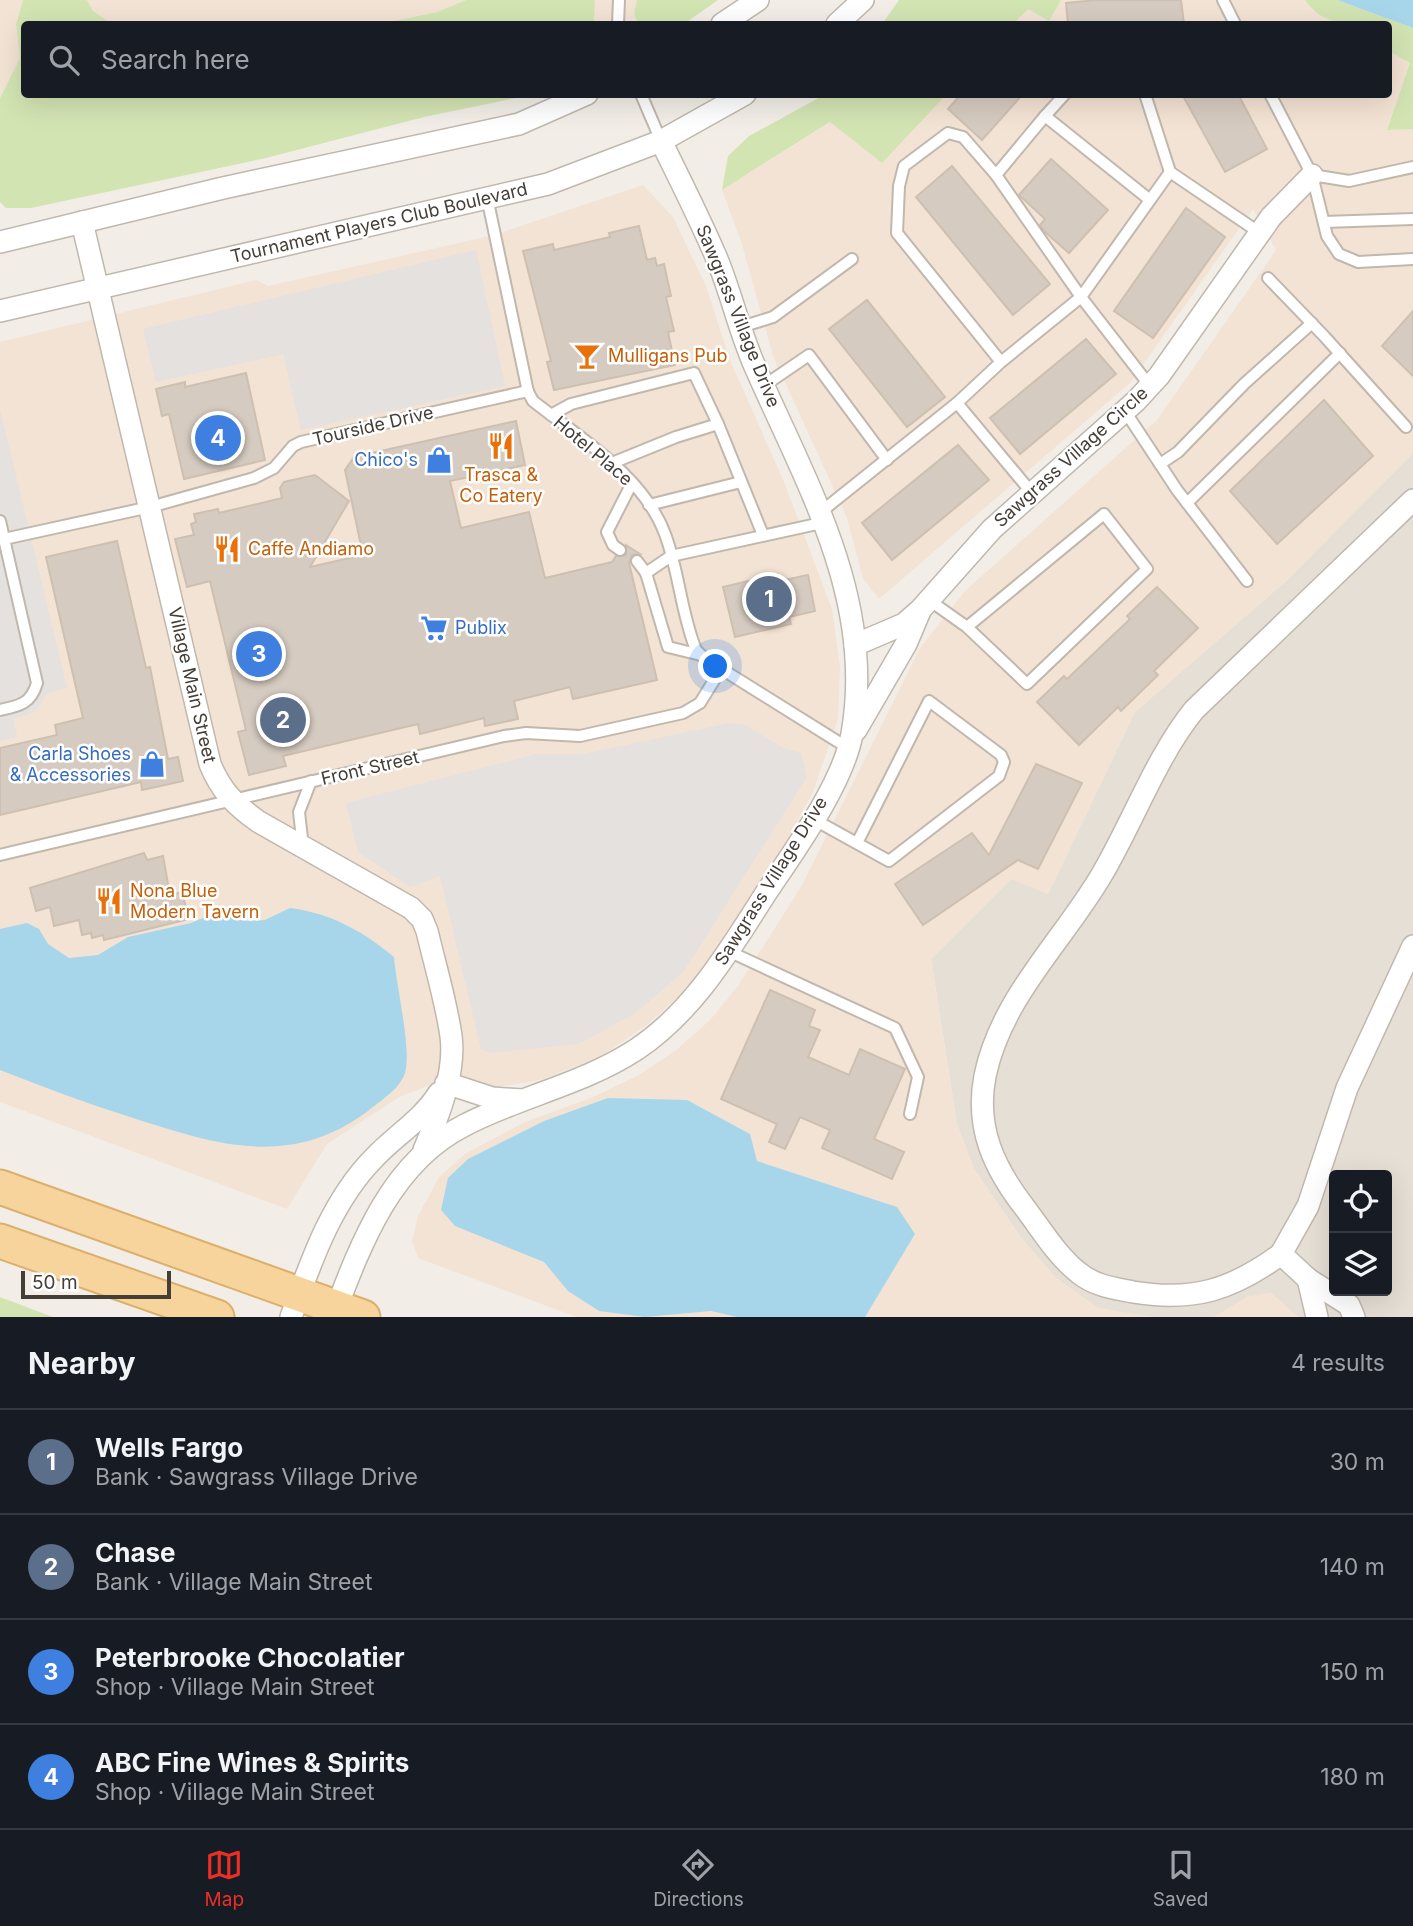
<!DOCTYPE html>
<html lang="en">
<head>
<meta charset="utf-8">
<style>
	:root { --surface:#171b24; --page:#20242c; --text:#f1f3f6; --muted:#9ea1a6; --line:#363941; --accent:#eb2f25 }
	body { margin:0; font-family:Inter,sans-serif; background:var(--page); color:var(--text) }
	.controls { position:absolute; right:21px; bottom:21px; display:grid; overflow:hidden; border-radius:7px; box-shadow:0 7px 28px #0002 }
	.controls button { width:63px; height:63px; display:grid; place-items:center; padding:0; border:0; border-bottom:2px solid var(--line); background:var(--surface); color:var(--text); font:35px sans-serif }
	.scale { position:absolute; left:21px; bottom:18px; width:150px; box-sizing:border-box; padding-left:7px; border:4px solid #453e37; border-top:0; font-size:19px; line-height:24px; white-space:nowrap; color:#453e37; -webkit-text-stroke:5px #fff; paint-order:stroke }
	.you { position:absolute; left:716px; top:667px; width:24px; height:24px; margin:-18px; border:5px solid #fff; border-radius:50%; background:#1a73e8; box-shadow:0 0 0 10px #1a73e833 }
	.badge { display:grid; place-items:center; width:46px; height:46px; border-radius:50%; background:var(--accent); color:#fff; font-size:23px; font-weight:700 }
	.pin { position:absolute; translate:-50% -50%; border:4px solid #fff; box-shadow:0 2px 7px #0006 }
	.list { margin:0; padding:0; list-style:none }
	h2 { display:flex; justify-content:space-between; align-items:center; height:91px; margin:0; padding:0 28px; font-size:30px }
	h2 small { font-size:23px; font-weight:400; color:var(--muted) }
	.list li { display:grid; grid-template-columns:46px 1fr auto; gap:21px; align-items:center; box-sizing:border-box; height:105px; padding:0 28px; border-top:2px solid var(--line) }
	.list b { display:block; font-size:26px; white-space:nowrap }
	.list p { margin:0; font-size:23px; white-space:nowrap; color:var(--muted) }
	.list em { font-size:23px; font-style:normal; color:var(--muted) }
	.icon { flex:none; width:38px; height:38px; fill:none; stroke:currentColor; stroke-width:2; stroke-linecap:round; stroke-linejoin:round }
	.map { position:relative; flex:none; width:1413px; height:1317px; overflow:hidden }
	.search { position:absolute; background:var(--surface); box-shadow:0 7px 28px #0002; left:21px; right:21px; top:21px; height:77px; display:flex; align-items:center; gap:18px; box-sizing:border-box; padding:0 24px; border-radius:7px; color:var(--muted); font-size:26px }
	.sheet { height:511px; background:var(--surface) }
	nav { display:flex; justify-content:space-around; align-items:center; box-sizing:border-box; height:98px; border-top:2px solid var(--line); background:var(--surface); font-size:19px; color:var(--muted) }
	nav a { display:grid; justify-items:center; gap:4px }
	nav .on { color:var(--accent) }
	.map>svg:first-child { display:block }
</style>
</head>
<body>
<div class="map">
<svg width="1413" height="1317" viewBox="0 0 1413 1317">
	<rect width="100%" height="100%" fill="#f2eee7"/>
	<path fill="#e6dfd6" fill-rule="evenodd" d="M1413 453V1317H1298L1271 1293 1248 1297 1214 1317H1147L1098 1308 1056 1278 1022 1239 974 1169 957 1124 931 959 1012 878 1048 894 1135 712 1285 582ZM1334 1175H1387V1291H1334Z"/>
	<g fill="#f3e3d4">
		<polygon points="0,0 23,0 16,24 20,58 0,98"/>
		<polygon points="87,0 466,0 437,12 380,24 113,24 93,11"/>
		<polygon points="595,0 637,0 634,13 638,24 594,24"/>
		<polygon points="1061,0 1305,0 1312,10 1338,24 1013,24 1028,8 1049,21"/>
		<polygon points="1389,51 1411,63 1387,129 1413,129 1413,453 1285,582 1135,712 1048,894 1011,879 931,959 957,1124 974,1169 1022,1239 1056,1278 1098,1308 1154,1317 576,1317 418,1258 412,1241 418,1216 439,1177 465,1154 525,1122 593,1097 637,1076 675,1051 710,1020 738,986 801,887 920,648 965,591 1157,420 1276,250 1253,209 1130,383 879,599 863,579 847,518 773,356 741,241 722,190 831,122 882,162 946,95 1388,94"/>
		<polygon points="643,185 673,217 706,286 730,360 784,482 832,609 840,667 838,719 813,792 774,865 731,929 692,984 648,1024 600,1057 540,1080 498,1087 450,1078 401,1096 327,1144 287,1209 0,1102 0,342 256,280 268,286 494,235"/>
		<polygon points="1271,1293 1298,1317 1214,1317 1248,1296"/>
	</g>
	<g fill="#d3e4b3">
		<polygon points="23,0 87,0 93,11 113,24 24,24 24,94 530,95 424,117 266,158 31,208 6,208 0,202 0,98 20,58 16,24"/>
		<polygon points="466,0 595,0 594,24 380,24 437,12"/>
		<polygon points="637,0 718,0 684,24 638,24 634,13"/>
		<polygon points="899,0 1061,0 1049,21 1028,9 1013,24 882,24"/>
		<path d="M1305 0H1337L1413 28V129L1387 130 1410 63 1389 51 1388 24C1358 24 1324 29 1305 0Z"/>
		<polygon points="824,95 946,95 882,163 830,122 722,190 728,156 749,136"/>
		<polygon points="0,1297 53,1317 0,1317"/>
	</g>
	<g fill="#e4e1df">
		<polygon points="476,250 505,386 301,430 283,354 156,382 143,329"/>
		<polygon points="0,409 67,688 47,693 39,707 28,715 14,719 17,737 0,741"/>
		<polygon points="730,723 745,725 783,748 801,753 807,777 684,971 637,1012 579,1044 489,1053 481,1049 440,876 410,887 358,852 346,803 536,754 583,754"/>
	</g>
	<g fill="#a7d6eb">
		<polygon points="1337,0 1413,0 1413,28"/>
		<path d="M290 908C330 913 363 931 394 957 396 985 412 1050 405 1073 400 1089 380 1101 368 1111 289 1170 214 1144 130 1117 86 1103 43 1087 0 1070V929L27 923 39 929 48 944 69 958 98 955 128 937 191 923 215 913 248 921 265 920Z"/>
		<polygon points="608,1098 687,1100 750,1134 757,1161 897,1207 915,1234 865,1317 737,1317 711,1311 645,1317 599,1311 568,1291 544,1262 455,1226 441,1210 448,1178 468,1159 544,1121"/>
	</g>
	<g fill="#d6cbc0" stroke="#cec0b1" stroke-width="2">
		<polygon points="1096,0 1181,0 1184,24 1068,24 1066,3"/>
		<polygon points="961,94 1023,94 982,140 948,109"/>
		<polygon points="1182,94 1238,94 1267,149 1225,172"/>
		<polygon points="1051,159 1108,210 1069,253 1044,231 1040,225 1045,219 1019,195"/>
		<polygon points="952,166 1050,284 1013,315 916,197"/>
		<polygon points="1186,208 1225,237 1153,338 1114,311"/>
		<polygon points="639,226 647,260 655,258 657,266 664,264 671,296 666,297 674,331 668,332 675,365 554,390 547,362 551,361 523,251 553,244 554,250 610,237 609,233"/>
		<polygon points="867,300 945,397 907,427 829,329"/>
		<polygon points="1413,311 1413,376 1382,346"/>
		<polygon points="1086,339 1116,374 1020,454 990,418"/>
		<polygon points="246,373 265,460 184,479 169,414 162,416 156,389 185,382 185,387"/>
		<polygon points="1324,400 1373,456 1277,544 1230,491"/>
		<polygon points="516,421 525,465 450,481 461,528 529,512 545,578 612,562 616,556 626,555 626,545 640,554 632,555 629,563 657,680 573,699 570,687 514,701 518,719 485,726 484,718 420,734 418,724 283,756 286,766 249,775 238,732 246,730 210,581 187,587 175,539 194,535 191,524 196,522 194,514 218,509 219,513 282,498 280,488 284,482 315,475 349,501 310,567 363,555 345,470 354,457"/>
		<polygon points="958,445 989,480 892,560 862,523"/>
		<polygon points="117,541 146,668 150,667 168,759 178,757 183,781 142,790 141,782 0,815 0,748 57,735 55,725 83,718 46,557"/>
		<polygon points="778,574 780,581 808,575 815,611 789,617 791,624 735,637 723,587"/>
		<polygon points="1157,587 1198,628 1154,671 1158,675 1121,711 1118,707 1079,745 1037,702 1064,676 1067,679 1130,619 1127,616"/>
		<polygon points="1036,764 1082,783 1038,869 1018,860 923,925 895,884 972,833 989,855"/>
		<polygon points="144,853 147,860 163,856 170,895 182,892 189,919 104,940 103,935 92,938 91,933 82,935 79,920 54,926 50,907 36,911 30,888"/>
		<polygon points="770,990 815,1010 809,1026 820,1030 808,1057 849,1075 860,1049 905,1069 874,1139 904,1152 892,1179 822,1148 830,1130 800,1117 785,1149 769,1142 777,1124 721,1099"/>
	</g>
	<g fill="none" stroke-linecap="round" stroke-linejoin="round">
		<defs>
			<g id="service">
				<polyline points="1223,0 1235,24"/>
				<polyline points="618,24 619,0"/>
				<polyline points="641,94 661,141"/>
				<polyline points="1065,94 1045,116 1150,200"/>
				<polyline points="1145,94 1170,172"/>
				<polyline points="1270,94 1312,175 1327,236 1339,254 1358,262 1413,259"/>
				<polyline points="996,175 1045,116"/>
				<polyline points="1312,175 1349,181 1413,167"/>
				<path d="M487 197 528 392 533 401C581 439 643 475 665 534 679 571 681 613 696 650L704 658 848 748"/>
				<polyline points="1324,222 1413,219"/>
				<polyline points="1268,278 1324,336 1406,427"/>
				<polyline points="741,327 773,317 852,259"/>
				<polyline points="1001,362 897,233 899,186 904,166 948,133 963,137 996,175 1081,297 1001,362 957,403 1032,493"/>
				<polyline points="765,385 809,355 887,460"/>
				<polyline points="1150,386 1081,297 1170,172 1260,233"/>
				<polyline points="1125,411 1177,490 1247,581"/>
				<polyline points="551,415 571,404 694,373 718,424 676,437 612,463"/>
				<polyline points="718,424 763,535"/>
				<polyline points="1160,464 1178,452 1244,384 1312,323"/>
				<polyline points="1187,503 1340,353"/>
				<polyline points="649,505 741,482"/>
				<polyline points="822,511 957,403"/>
				<path d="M0 521 37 683C31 704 19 706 0 710"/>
				<polyline points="4,539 150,507 254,478 274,468 293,446 301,442 528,391"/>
				<polyline points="620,550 613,545 607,532 632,483"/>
				<polyline points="637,561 646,573"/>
				<polyline points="929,600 967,627 1027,684 1147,569 1104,514 967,627"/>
				<polyline points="701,655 668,647 646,573 671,556 826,522"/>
				<polyline points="813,819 889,861 999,776 1004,762 1001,755 929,701 857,843"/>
				<polyline points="303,847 299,812 311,781"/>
				<polyline points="0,855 504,736 526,733 580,736 683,713 700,703 721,669"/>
				<polyline points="728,951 895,1028 918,1077 910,1114"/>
			</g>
			<g id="minor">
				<polyline points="722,24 758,0"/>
				<polyline points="837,24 863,0"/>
				<path d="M82 222 210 764C221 791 235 805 259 822L411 908 422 919 427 931C435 965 446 1001 451 1036 456 1073 438 1117 424 1150"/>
				<polyline points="0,242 223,188 519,124 587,94"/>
				<polyline points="0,311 548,184 661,141 745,94"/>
				<polyline points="855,645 904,624 921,609 992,529 1136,401 1159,376 1271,217 1312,175"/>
				<polyline points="856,730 906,644 920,611"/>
				<polyline points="446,1083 492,1098 522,1100"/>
				<path d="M1281 1254C1232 1290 1193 1302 1133 1292 1113 1288 1095 1286 1079 1273 1057 1256 1041 1229 1025 1208 994 1168 975 1128 985 1076 1001 998 1062 942 1101 876 1133 822 1156 757 1194 710L1413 500"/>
				<polyline points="1308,1279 1317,1317"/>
				<path d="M291 1317C311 1261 332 1200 375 1157 396 1135 422 1120 439 1093"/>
				<path d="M333 1317C361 1243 391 1162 465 1125 521 1096 584 1084 637 1049 694 1011 730 949 766 893 794 851 843 784 852 734 876 598 805 482 753 362 739 329 731 293 717 259 700 219 680 180 661 141"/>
				<polyline points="1354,1317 1349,1305 1308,1279 1281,1254 1308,1206 1347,1088 1413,946"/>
			</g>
			<g id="primary">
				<polyline points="0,1187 363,1317"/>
				<polyline points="0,1241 217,1317"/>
			</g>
		</defs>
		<use href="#service" stroke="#c0b8ad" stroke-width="14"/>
		<use href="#minor" stroke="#c0b8ad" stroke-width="24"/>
		<use href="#primary" stroke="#dcaf6c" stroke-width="37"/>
		<use href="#service" stroke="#fff" stroke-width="10"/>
		<use href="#minor" stroke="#fff" stroke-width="21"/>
		<use href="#primary" stroke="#f7d49b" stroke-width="33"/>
	</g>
	<defs>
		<symbol id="bar-bare" viewBox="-9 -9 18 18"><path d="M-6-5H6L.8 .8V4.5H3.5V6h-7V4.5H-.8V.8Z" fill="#e8710a" stroke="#fff" stroke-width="2.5" paint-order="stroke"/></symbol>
		<symbol id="restaurant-bare" viewBox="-9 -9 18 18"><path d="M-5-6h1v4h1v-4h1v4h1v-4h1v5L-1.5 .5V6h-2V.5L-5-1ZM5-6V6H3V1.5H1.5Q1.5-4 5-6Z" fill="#e8710a" stroke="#fff" stroke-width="2.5" paint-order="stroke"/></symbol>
		<symbol id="shop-bare" viewBox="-9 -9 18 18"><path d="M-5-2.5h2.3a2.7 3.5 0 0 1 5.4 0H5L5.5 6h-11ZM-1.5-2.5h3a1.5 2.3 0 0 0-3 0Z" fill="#3f7fe0" stroke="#fff" stroke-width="2.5" paint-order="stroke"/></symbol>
		<symbol id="supermarket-bare" viewBox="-9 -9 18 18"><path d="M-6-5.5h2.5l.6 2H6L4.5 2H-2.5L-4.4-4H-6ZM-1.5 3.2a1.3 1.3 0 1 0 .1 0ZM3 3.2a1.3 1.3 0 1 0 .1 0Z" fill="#3f7fe0" stroke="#fff" stroke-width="2.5" paint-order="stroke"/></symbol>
	</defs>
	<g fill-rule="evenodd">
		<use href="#bar-bare" x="568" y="337" width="38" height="38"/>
		<use href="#restaurant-bare" x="482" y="427" width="38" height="38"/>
		<use href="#shop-bare" x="420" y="441" width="38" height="38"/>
		<use href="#restaurant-bare" x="208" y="530" width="38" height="38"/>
		<use href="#supermarket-bare" x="415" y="609" width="38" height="38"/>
		<use href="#shop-bare" x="133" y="745" width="38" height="38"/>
		<use href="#restaurant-bare" x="90" y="882" width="38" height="38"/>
	</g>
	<g text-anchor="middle" stroke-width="5" stroke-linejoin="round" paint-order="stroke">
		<g font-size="18" fill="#453e37" stroke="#fff">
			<text transform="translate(379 223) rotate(-13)" y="6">Tournament Players Club Boulevard</text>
			<text transform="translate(738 316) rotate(68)" y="6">Sawgrass Village Drive</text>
			<text transform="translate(373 426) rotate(-13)" y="6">Tourside Drive</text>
			<text transform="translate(593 451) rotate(40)" y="6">Hotel Place</text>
			<text transform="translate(1071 457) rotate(-42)" y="6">Sawgrass Village Circle</text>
			<text transform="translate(192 685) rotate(77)" y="6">Village Main Street</text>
			<text transform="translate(370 768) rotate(-13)" y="6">Front Street</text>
			<text transform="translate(771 881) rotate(-58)" y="6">Sawgrass Village Drive</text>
		</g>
		<g font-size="18" fill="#c56008" stroke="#fff" text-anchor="start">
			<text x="608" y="362">Mulligans Pub</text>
			<text x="501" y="481" text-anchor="middle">Trasca &amp;<tspan x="501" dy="21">Co Eatery</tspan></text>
			<text x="248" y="555">Caffe Andiamo</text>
			<text x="130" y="897">Nona Blue<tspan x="130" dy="21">Modern Tavern</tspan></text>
		</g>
		<g font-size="18" fill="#366cbe" stroke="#fff" text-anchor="end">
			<text x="418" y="466">Chico's</text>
			<text x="455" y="634" text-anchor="start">Publix</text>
			<text x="131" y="760">Carla Shoes<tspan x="131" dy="21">&amp; Accessories</tspan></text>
		</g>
	</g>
</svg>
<div class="controls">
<button><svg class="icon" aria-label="locate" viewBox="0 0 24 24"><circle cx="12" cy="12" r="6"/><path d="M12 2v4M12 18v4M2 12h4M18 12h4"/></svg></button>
<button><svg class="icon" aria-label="layers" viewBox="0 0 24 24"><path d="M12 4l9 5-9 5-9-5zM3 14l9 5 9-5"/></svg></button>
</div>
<div class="scale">50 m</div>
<div class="you"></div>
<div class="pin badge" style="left:769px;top:599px;background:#5c6f8a">1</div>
<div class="pin badge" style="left:283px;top:720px;background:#5c6f8a">2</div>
<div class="pin badge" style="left:259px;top:654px;background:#3f7fe0">3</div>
<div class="pin badge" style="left:218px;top:438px;background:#3f7fe0">4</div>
<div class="search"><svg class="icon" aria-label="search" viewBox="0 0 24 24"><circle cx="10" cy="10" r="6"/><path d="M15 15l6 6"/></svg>Search here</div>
</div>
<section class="sheet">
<h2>Nearby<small>4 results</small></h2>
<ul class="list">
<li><span class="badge" style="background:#5c6f8a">1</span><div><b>Wells Fargo</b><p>Bank · Sawgrass Village Drive</p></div><em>30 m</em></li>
<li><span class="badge" style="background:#5c6f8a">2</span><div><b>Chase</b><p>Bank · Village Main Street</p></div><em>140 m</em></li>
<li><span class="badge" style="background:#3f7fe0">3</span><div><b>Peterbrooke Chocolatier</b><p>Shop · Village Main Street</p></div><em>150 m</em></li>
<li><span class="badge" style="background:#3f7fe0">4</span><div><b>ABC Fine Wines &amp; Spirits</b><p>Shop · Village Main Street</p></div><em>180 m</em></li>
</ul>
</section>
<nav>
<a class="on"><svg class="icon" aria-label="map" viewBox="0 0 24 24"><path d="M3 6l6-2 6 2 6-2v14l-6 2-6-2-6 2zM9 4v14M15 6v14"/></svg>Map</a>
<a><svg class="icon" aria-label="directions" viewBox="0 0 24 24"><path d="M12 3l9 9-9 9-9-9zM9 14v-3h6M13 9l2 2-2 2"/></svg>Directions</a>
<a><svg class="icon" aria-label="saved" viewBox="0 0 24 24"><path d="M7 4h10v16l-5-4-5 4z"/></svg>Saved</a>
</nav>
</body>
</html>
